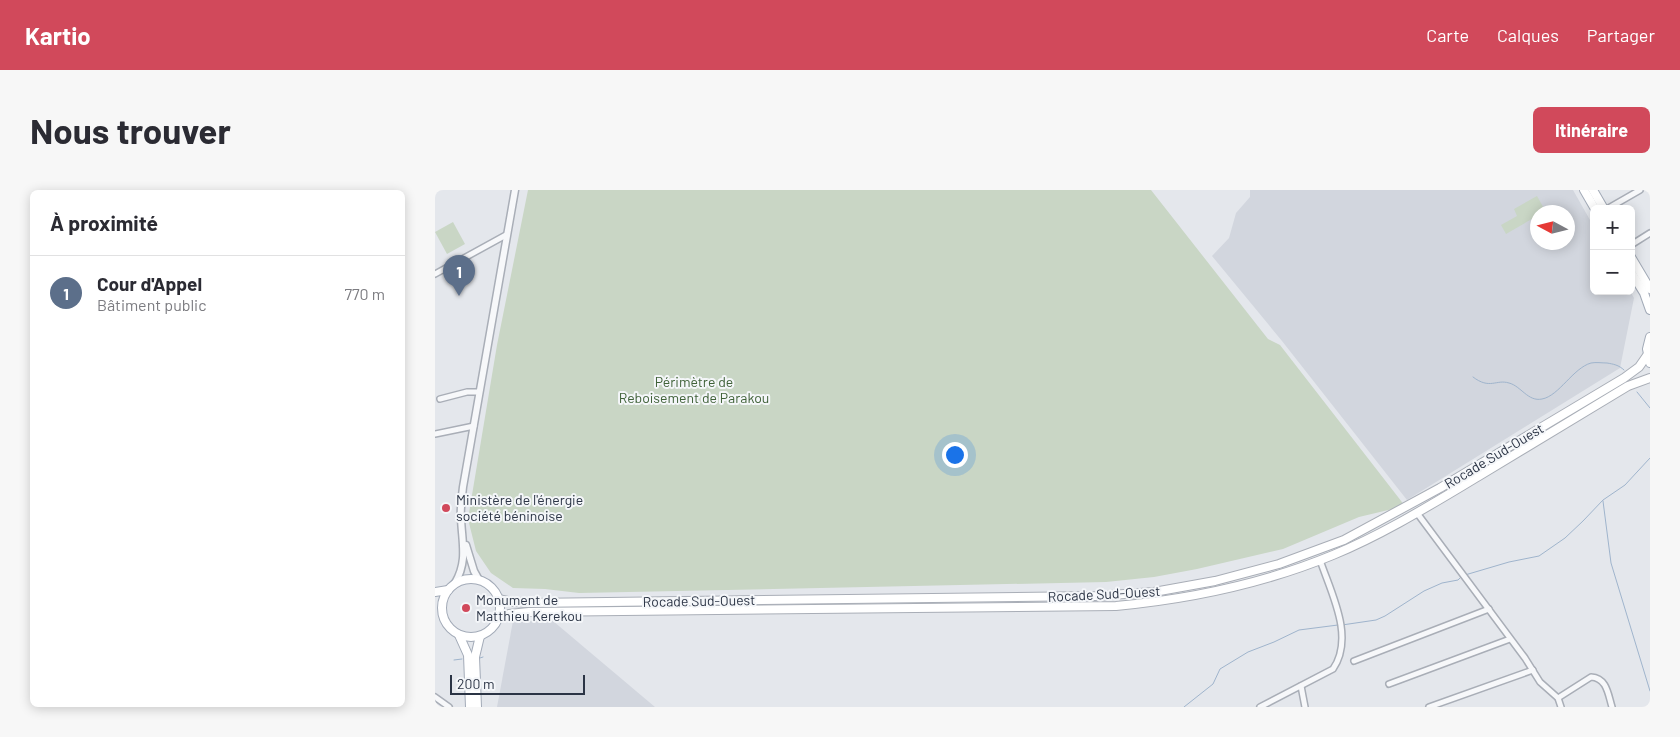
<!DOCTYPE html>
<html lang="fr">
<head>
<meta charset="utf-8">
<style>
	:root { --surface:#fff; --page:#f7f7f7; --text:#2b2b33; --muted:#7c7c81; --line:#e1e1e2; --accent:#d1495b }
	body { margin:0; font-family:Barlow,sans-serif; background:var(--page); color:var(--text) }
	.controls { position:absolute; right:15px; top:15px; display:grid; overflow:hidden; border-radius:8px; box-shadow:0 2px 12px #0003 }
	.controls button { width:45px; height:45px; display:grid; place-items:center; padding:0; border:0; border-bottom:1px solid var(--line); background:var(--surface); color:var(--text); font:25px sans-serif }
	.compass { position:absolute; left:1095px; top:15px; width:45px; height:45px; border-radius:50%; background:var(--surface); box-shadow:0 2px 12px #0003; rotate:277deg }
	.scale { position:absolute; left:15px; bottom:12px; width:135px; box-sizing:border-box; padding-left:5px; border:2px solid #2b3445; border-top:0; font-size:14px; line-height:18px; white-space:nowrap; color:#2b3445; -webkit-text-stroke:4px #f4f6f9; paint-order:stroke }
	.you { position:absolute; left:519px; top:264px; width:18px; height:18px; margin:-12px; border:4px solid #fff; border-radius:50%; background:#1a73e8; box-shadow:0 0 0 8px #1a73e833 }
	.badge { display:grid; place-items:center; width:32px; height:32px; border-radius:50%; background:var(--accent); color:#fff; font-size:16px; font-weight:700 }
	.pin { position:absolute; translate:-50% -41px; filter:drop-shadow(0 1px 2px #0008) }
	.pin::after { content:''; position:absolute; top:26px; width:18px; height:15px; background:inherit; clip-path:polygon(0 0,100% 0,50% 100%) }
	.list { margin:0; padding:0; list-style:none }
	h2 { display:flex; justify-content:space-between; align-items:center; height:65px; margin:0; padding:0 20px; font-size:21px }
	h2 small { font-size:16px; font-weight:400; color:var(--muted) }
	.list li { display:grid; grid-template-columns:32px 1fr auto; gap:15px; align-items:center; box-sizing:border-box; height:75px; padding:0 20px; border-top:1px solid var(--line) }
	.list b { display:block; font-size:19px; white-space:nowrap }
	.list p { margin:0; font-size:16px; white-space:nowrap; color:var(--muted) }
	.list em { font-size:16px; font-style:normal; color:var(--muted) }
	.map { position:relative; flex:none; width:1215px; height:517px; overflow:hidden; border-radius:8px }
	header { display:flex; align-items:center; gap:30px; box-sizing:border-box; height:70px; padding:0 25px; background:var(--accent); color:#fff }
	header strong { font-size:24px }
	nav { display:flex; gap:28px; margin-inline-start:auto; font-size:18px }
	.intro { display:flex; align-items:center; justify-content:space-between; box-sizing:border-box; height:120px; padding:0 30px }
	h1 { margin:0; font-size:35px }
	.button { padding:12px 22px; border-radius:8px; background:var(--accent); color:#fff; font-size:18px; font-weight:700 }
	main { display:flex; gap:30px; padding:0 30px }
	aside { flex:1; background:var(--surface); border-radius:8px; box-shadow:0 2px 12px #0003 }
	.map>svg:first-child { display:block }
</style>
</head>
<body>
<header>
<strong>Kartio</strong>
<nav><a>Carte</a><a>Calques</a><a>Partager</a></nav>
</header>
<div class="intro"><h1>Nous trouver</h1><a class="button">Itinéraire</a></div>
<main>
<aside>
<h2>À proximité<small></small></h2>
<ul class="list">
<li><span class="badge" style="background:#5c6f8a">1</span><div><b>Cour d'Appel</b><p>Bâtiment public</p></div><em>770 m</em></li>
</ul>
</aside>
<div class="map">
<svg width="1215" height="517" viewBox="0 0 1215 517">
	<rect width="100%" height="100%" fill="#e4e7ec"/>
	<g fill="#d2d6de" fill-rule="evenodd">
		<path d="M815 0H1138L1159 37V101H1195L1199 108 1185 178 972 310 847 151 777 66 794 48 801 23 815 7ZM1102 22H1132V52H1102Z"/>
		<polygon points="78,431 118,431 220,517 62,517"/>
	</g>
	<g fill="#c9d6c5">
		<polygon points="93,0 716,0 833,149 845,155 970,316 924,327 848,359 762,379 719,387 671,392 144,403 110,399 78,398 56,383 41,361 33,329 62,155"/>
		<polygon points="1102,6 1111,22 1102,22 1102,26 1071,44 1066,35 1082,26 1079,19"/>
		<polygon points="18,32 30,54 12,64 0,42"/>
	</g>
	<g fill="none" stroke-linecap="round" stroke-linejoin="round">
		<g stroke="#9fb4cc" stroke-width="1">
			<path d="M1038 187C1055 200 1061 189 1074 193 1086 196 1093 212 1107 209 1124 206 1138 178 1156 173 1161 172 1167 173 1172 173 1178 174 1184 175 1189 180"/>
			<polyline points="1202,202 1215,218"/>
			<polyline points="1168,311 1176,373 1215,501"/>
			<polyline points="1030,385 1074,372 1104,366 1130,348 1148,331 1168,310 1190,295 1215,268"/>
			<polyline points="907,435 941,430 950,426 989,401 1007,393 1023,390 1026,387"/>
			<polyline points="45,468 48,467"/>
			<polyline points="19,470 27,469"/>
			<polyline points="749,517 778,494 785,479 813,462 839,452 864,440 903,435"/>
		</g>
		<defs>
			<g id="minor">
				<polyline points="1172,19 1205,0"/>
				<polyline points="1196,55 1215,43"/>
				<polyline points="0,84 71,45"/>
				<polyline points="5,209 32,202 44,202"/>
				<polyline points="0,244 39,236"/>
				<polyline points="982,323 1090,468 1105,492 1123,508 1126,517"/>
				<polyline points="919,471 1054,419"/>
				<polyline points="954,494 1075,449"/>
				<polyline points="866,496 870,517"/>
				<polyline points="0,507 14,517"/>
				<path d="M1123 508 1156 487C1172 488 1173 504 1177 517"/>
				<path d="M825 517 898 479C920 447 896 403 885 370"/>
				<polyline points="994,517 1098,480"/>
			</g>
			<g id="tertiary">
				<polyline points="31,355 39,381 44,390"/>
				<path d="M20 393C33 371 27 353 26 328 25 318 27 307 28 297L80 0"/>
			</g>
			<g id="secondary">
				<polyline points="63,409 78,412 94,413 661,406 719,402 780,391 844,374 909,350 1005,298 1189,188 1204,177 1213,164"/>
				<path d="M63 427 74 424 94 422 681 416C755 409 828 394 898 365 949 344 997 314 1044 286 1094 256 1144 226 1193 196L1215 188"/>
			</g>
			<g id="primary">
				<polyline points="1149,0 1160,19"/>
				<polyline points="1158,0 1169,19"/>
				<polyline points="1196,67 1215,99"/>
				<polyline points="1196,82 1209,103 1215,120"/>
				<polyline points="1215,147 1212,159 1215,173"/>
				<circle cx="36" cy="418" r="29"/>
				<polyline points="0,402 13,400"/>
				<polyline points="24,445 33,465 35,517"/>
				<polyline points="42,517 40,467 45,446"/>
			</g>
		</defs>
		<use href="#minor" stroke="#a9aeb7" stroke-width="8"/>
		<use href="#tertiary" stroke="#a9aeb7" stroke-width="9"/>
		<use href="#secondary" stroke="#a9aeb7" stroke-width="10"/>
		<use href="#primary" stroke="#a3abb8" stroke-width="10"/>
		<use href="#minor" stroke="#f7f8fa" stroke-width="5"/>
		<use href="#tertiary" stroke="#f7f8fa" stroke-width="6"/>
		<use href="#secondary" stroke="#fff" stroke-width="8"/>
		<use href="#primary" stroke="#fff" stroke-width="8"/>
	</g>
	<g fill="#d1495b" stroke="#f4f6f9" stroke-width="2">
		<circle cx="11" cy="318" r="5"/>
		<circle cx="31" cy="418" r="5"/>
	</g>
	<g text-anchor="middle" stroke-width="4" stroke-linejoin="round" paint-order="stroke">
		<g font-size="14" fill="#3f6138" stroke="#f4f6f9">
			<text x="259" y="197">Périmètre de<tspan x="259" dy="16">Reboisement de Parakou</tspan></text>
		</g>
		<g font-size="14" fill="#2b3445" stroke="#f4f6f9">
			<text transform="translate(1059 266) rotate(-31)" y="5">Rocade Sud-Ouest</text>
			<text transform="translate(669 404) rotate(-3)" y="5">Rocade Sud-Ouest</text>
			<text transform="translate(264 411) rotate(-1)" y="5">Rocade Sud-Ouest</text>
		</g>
		<g font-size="14" fill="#2b3445" stroke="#f4f6f9" text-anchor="start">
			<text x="21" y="315">Ministère de l'énergie<tspan x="21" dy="16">société béninoise</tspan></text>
			<text x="41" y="415">Monument de<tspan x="41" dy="16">Matthieu Kerekou</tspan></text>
		</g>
	</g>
</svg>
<div class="controls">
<button>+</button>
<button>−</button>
</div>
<svg class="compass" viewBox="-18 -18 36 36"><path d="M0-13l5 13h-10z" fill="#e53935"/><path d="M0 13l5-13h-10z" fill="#7c7c81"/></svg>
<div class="scale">200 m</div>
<div class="you"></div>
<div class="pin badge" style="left:24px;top:106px;background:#5c6f8a">1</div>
</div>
</main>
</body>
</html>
